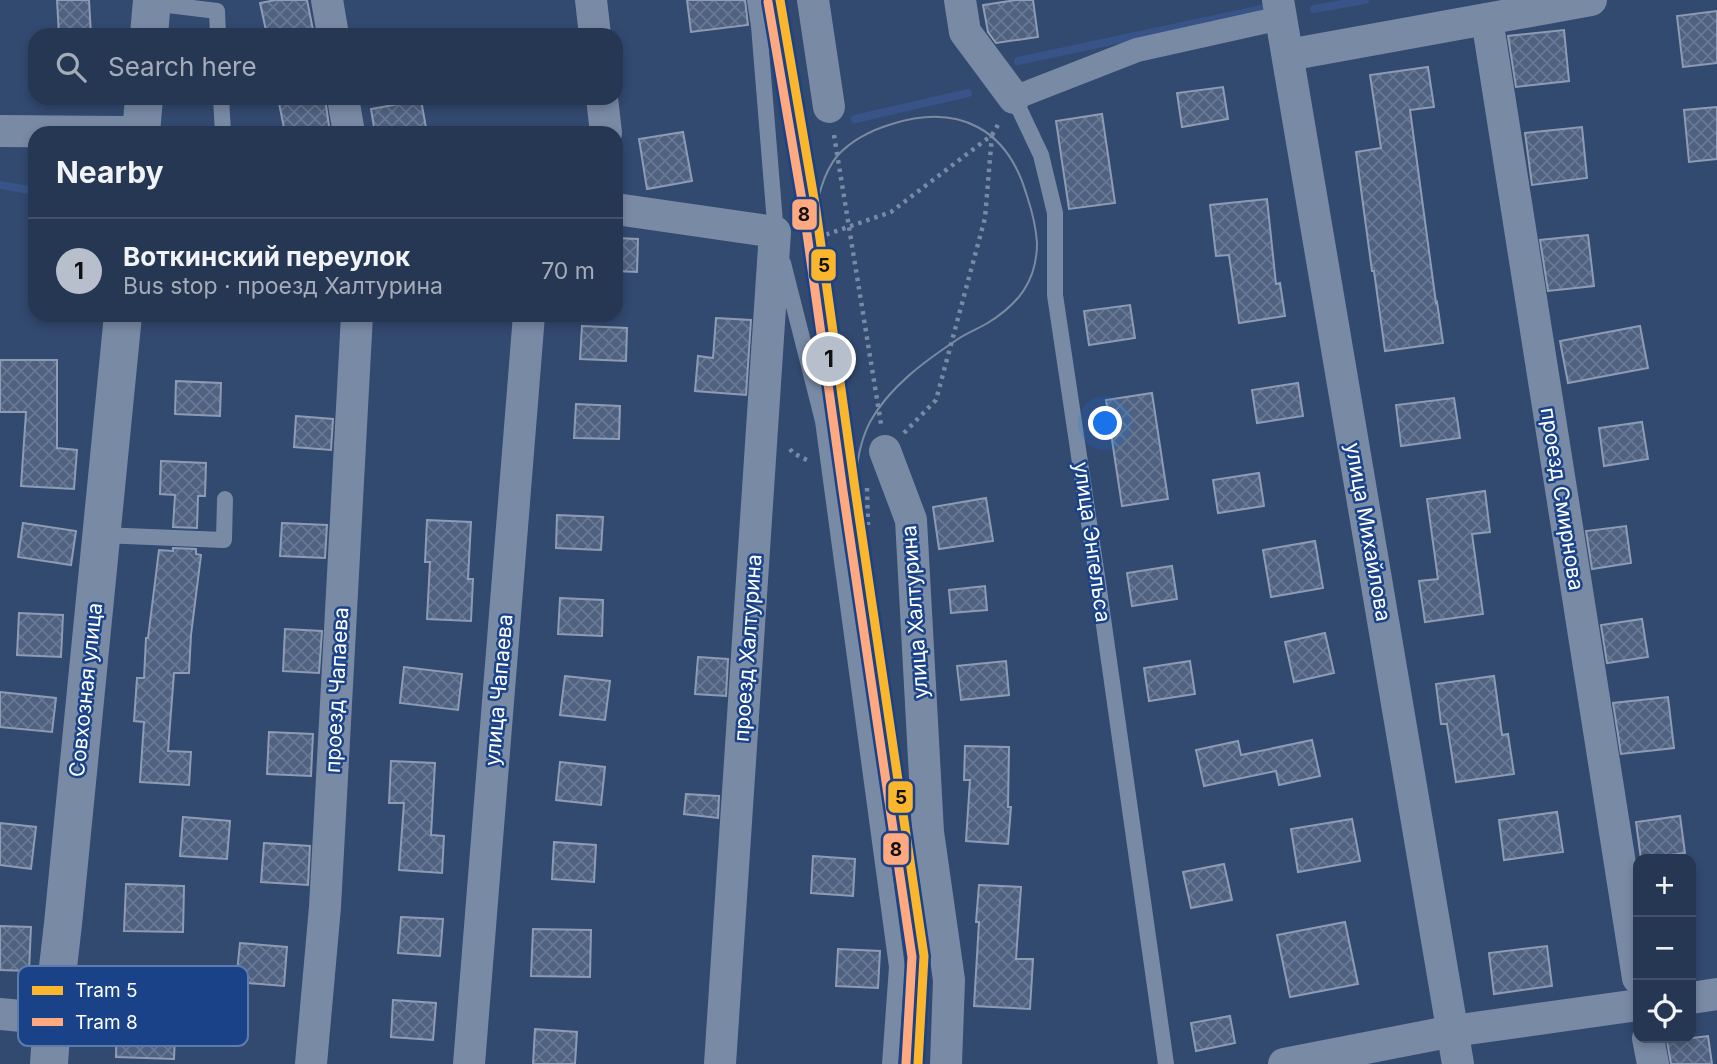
<!DOCTYPE html>
<html lang="en">
<head>
<meta charset="utf-8">
<style>
	:root { --surface:#263754; --page:#2e3f5a; --text:#f1f3f6; --muted:#a4acb8; --line:#42516b; --accent:#b7bfcd }
	body { margin:0; font-family:Inter,sans-serif; background:var(--page); color:var(--text) }
	.controls { position:absolute; right:21px; bottom:21px; display:grid; overflow:hidden; border-radius:14px; box-shadow:0 4px 10px #0003 }
	.controls button { width:63px; height:63px; display:grid; place-items:center; padding:0; border:0; border-bottom:2px solid var(--line); background:var(--surface); color:var(--text); font:35px sans-serif }
	.you { position:absolute; left:1106px; top:424px; width:24px; height:24px; margin:-18px; border:5px solid #fff; border-radius:50%; background:#1a73e8; box-shadow:0 0 0 10px #1a73e833 }
	.badge { display:grid; place-items:center; width:46px; height:46px; border-radius:50%; background:var(--accent); color:#111; font-size:23px; font-weight:700 }
	.pin { position:absolute; translate:-50% -50%; border:4px solid #fff; box-shadow:0 2px 7px #0006 }
	.list { margin:0; padding:0; list-style:none }
	h2 { display:flex; justify-content:space-between; align-items:center; height:91px; margin:0; padding:0 28px; font-size:30px }
	h2 small { font-size:23px; font-weight:400; color:var(--muted) }
	.list li { display:grid; grid-template-columns:46px 1fr auto; gap:21px; align-items:center; box-sizing:border-box; height:105px; padding:0 28px; border-top:2px solid var(--line) }
	.list b { display:block; font-size:26px; white-space:nowrap }
	.list p { margin:0; font-size:23px; white-space:nowrap; color:var(--muted) }
	.list em { font-size:23px; font-style:normal; color:var(--muted) }
	.icon { flex:none; width:38px; height:38px; fill:none; stroke:currentColor; stroke-width:2; stroke-linecap:round; stroke-linejoin:round }
	.map { position:relative; flex:none; width:1717px; height:1064px; overflow:hidden }
	.search { position:absolute; background:var(--surface); box-shadow:0 4px 10px #0003; left:28px; top:28px; width:595px; height:77px; display:flex; align-items:center; gap:18px; box-sizing:border-box; padding:0 24px; border-radius:21px; color:var(--muted); font-size:26px }
	.panel { position:absolute; background:var(--surface); box-shadow:0 4px 10px #0003; left:28px; top:126px; width:595px; height:196px; border-radius:21px }
	.map>svg:first-child { display:block }
</style>
</head>
<body>
<div class="map">
<svg width="1717" height="1064" viewBox="0 0 1717 1064">
	<defs>
		<pattern id="building-cross-hatch" width="8" height="8" patternUnits="userSpaceOnUse" patternTransform="scale(1.75)"><rect width="8" height="8" fill="#4f6180"/><path d="M0 0l8 8M0 8l8-8" fill="none" stroke="#697993"/></pattern>
	</defs>
	<rect width="100%" height="100%" fill="#324970"/>
	<g fill="none" stroke-linecap="round" stroke-linejoin="round">
		<g stroke="#375387" stroke-width="8">
			<polyline points="1314,9 1365,0"/>
			<polyline points="1018,61 1262,9"/>
			<polyline points="855,119 968,93"/>
			<polyline points="0,185 35,191"/>
		</g>
	</g>
	<g fill="url(#building-cross-hatch)" stroke="#8d9cb3" stroke-width="2">
		<polygon points="57,0 89,0 91,35 59,35"/>
		<polygon points="276,0 307,0 314,35 267,35 260,3"/>
		<polygon points="687,0 745,0 748,25 691,32"/>
		<polygon points="1016,0 1033,0 1038,37 996,43 988,32 983,5"/>
		<polygon points="1717,11 1717,63 1683,67 1677,16"/>
		<polygon points="1564,30 1569,81 1516,87 1508,36"/>
		<polygon points="1428,67 1434,107 1410,110 1436,303 1437,302 1443,343 1385,351 1374,271 1372,271 1356,152 1381,148 1370,75"/>
		<polygon points="1223,87 1228,119 1182,127 1177,93"/>
		<polygon points="278,98 325,98 330,133 285,133"/>
		<polygon points="421,100 427,133 375,133 371,109"/>
		<polygon points="1717,107 1717,159 1689,162 1684,110"/>
		<polygon points="1102,114 1115,203 1069,209 1056,121"/>
		<polygon points="1582,127 1587,178 1532,185 1525,133"/>
		<polygon points="683,132 692,181 647,189 639,139"/>
		<polygon points="1267,199 1276,284 1280,283 1285,316 1239,323 1229,255 1216,256 1210,205"/>
		<polygon points="1588,235 1594,286 1548,291 1540,240"/>
		<polygon points="616,238 638,239 637,272 616,271"/>
		<polygon points="1130,305 1135,338 1089,345 1084,311"/>
		<polygon points="716,318 751,320 746,395 695,391 698,356 713,358"/>
		<polygon points="582,326 627,328 626,361 580,359"/>
		<polygon points="1640,326 1648,368 1568,383 1560,341"/>
		<polygon points="0,360 57,360 57,448 77,450 74,489 21,486 26,412 0,412"/>
		<polygon points="176,381 221,383 220,416 175,414"/>
		<polygon points="1298,383 1303,416 1257,423 1252,390"/>
		<polygon points="1152,393 1168,499 1122,506 1106,400"/>
		<polygon points="1454,398 1460,438 1401,446 1396,405"/>
		<polygon points="576,404 620,406 619,439 574,438"/>
		<polygon points="296,416 333,419 331,450 294,447"/>
		<polygon points="1642,422 1648,459 1604,466 1599,428"/>
		<polygon points="161,461 206,463 205,496 198,496 197,528 173,527 175,495 160,494"/>
		<polygon points="1259,473 1264,506 1218,513 1213,480"/>
		<polygon points="1485,491 1490,532 1472,534 1483,614 1425,622 1419,581 1438,579 1427,499"/>
		<polygon points="986,498 993,541 939,549 933,507"/>
		<polygon points="557,515 603,517 601,550 556,548"/>
		<polygon points="427,520 471,522 468,579 473,579 471,621 427,619 430,562 425,562"/>
		<polygon points="23,523 76,531 71,565 18,557"/>
		<polygon points="282,523 327,525 325,558 280,556"/>
		<polygon points="1626,526 1631,563 1592,569 1586,531"/>
		<polygon points="1315,541 1323,588 1271,597 1263,550"/>
		<polygon points="173,548 196,549 196,554 201,555 191,635 189,673 174,673 168,751 191,752 189,785 140,782 144,722 134,721 137,678 144,678 146,638 148,638 159,550 173,551"/>
		<polygon points="1172,566 1177,599 1132,606 1127,573"/>
		<polygon points="985,586 987,610 951,613 949,590"/>
		<polygon points="560,598 603,600 602,636 558,634"/>
		<polygon points="19,613 63,615 61,657 17,655"/>
		<polygon points="1642,619 1648,657 1607,663 1601,625"/>
		<polygon points="285,629 322,631 319,673 283,671"/>
		<polygon points="1325,633 1334,673 1294,682 1285,642"/>
		<polygon points="698,657 728,659 726,696 695,694"/>
		<polygon points="1006,661 1009,695 961,700 957,666"/>
		<polygon points="1190,661 1195,694 1149,701 1144,668"/>
		<polygon points="404,667 462,674 458,710 400,703"/>
		<polygon points="565,676 610,681 605,720 560,715"/>
		<polygon points="1494,676 1502,735 1508,734 1514,774 1456,782 1447,724 1441,724 1436,684"/>
		<polygon points="0,692 56,698 52,732 0,727"/>
		<polygon points="1668,697 1674,748 1621,754 1613,703"/>
		<polygon points="269,732 313,734 311,776 267,774"/>
		<polygon points="1312,740 1320,776 1279,785 1276,771 1204,786 1196,750 1238,741 1241,755"/>
		<polygon points="965,746 1009,747 1008,807 1011,807 1008,844 966,841 970,780 964,780"/>
		<polygon points="391,761 435,763 431,835 444,836 442,873 399,870 404,803 389,803"/>
		<polygon points="560,762 605,767 601,805 556,800"/>
		<polygon points="686,794 719,796 718,818 684,814"/>
		<polygon points="1557,812 1563,852 1504,860 1499,820"/>
		<polygon points="1680,816 1685,853 1641,859 1636,822"/>
		<polygon points="183,817 230,821 227,859 180,856"/>
		<polygon points="1352,819 1360,861 1298,872 1291,829"/>
		<polygon points="0,823 36,827 31,869 0,865"/>
		<polygon points="554,842 596,845 594,882 552,879"/>
		<polygon points="264,843 310,846 308,885 261,882"/>
		<polygon points="813,856 855,859 853,896 811,893"/>
		<polygon points="1224,864 1232,900 1191,908 1183,872"/>
		<polygon points="126,884 184,886 183,932 124,931"/>
		<polygon points="979,885 1021,887 1016,959 1033,959 1030,1009 974,1006 979,922 976,922"/>
		<polygon points="401,917 443,919 440,956 398,953"/>
		<polygon points="1345,922 1358,984 1290,997 1277,935"/>
		<polygon points="0,926 31,927 29,971 0,970"/>
		<polygon points="533,929 591,930 590,977 531,976"/>
		<polygon points="240,943 287,947 284,986 236,982"/>
		<polygon points="1547,946 1552,986 1494,994 1489,953"/>
		<polygon points="838,949 880,951 878,988 836,986"/>
		<polygon points="393,1000 436,1003 433,1040 391,1037"/>
		<polygon points="117,1011 176,1012 174,1059 116,1057"/>
		<polygon points="1230,1016 1235,1043 1196,1051 1191,1023"/>
		<polygon points="535,1029 577,1032 575,1064 533,1064"/>
		<polygon points="1708,1036 1712,1064 1671,1064 1667,1041"/>
	</g>
	<g fill="none" stroke-linecap="round" stroke-linejoin="round">
		<g stroke="#798aa5" stroke-width="4.5" stroke-dasharray="3.5 5" stroke-linecap="butt">
			<polyline points="834,135 881,424"/>
			<polyline points="802,243 891,212 992,135 999,123"/>
			<polyline points="904,433 936,400 985,218 992,135"/>
			<polyline points="790,449 793,453 809,461"/>
			<polyline points="867,488 868,525"/>
		</g>
		<g stroke="#798aa5" stroke-width="16">
			<polyline points="755,0 759,26 776,235"/>
			<polyline points="152,3 217,11 218,35"/>
			<polyline points="221,98 223,133"/>
			<polyline points="1014,98 1041,155 1055,213 1055,295 1098,583 1166,1064"/>
			<polyline points="783,263 823,421 897,967 890,1064"/>
			<polyline points="101,535 224,540 225,499"/>
		</g>
		<polyline stroke="#798aa5" stroke-width="24" points="1014,98 1137,50 1281,18"/>
		<g stroke="#798aa5" stroke-width="32">
			<polyline points="327,0 333,35"/>
			<polyline points="591,0 595,35"/>
			<polyline points="813,0 829,107"/>
			<polyline points="960,0 965,32 1014,98"/>
			<polyline points="1278,0 1458,1064"/>
			<polyline points="1487,19 1638,978"/>
			<polyline points="1288,55 1591,0"/>
			<polyline points="343,98 349,133"/>
			<polyline points="602,98 606,133"/>
			<polyline points="0,131 122,132 127,133"/>
			<polyline points="616,209 775,232 720,1064"/>
			<polyline points="885,451 911,520 928,832 949,980 946,1064"/>
			<polyline points="1691,998 1717,994"/>
			<polyline points="0,1014 52,1019"/>
			<polyline points="1648,1038 1653,1064"/>
			<polyline points="311,1064 325,907 357,315"/>
			<polyline points="469,1064 529,315"/>
			<polyline points="1284,1064 1453,1031 1638,1005"/>
		</g>
		<g stroke="#798aa5" stroke-width="38">
			<polyline points="149,35 152,0"/>
			<polyline points="141,133 144,98"/>
			<polyline points="49,1064 52,1019 63,924 123,315"/>
		</g>
		<path stroke="#7a8aa3" stroke-width="2" d="M811 235C816 209 820 176 838 155 853 139 872 130 892 124 959 103 1008 129 1027 196 1032 211 1036 227 1037 243 1037 281 1018 305 986 324 977 329 967 333 958 339 925 361 889 387 870 422 859 443 856 466 855 489"/>
		<defs>
			<polyline id="tram-1" points="780,0 816,210 855,489 924,956 918,1064"/>
			<polyline id="tram-2" points="768,2 804,212 843,491 912,957 906,1063"/>
		</defs>
		<use href="#tram-1" stroke="#194289" stroke-width="14"/>
		<use href="#tram-2" stroke="#194289" stroke-width="14"/>
		<use href="#tram-1" stroke="#fab62d" stroke-width="9"/>
		<use href="#tram-2" stroke="#ffa980" stroke-width="9"/>
	</g>
	<g text-anchor="middle" stroke-width="5" stroke-linejoin="round" paint-order="stroke">
		<g font-size="21" fill="#fff" stroke="#194289">
			<text transform="translate(1562 499) rotate(81)" y="7">проезд Смирнова</text>
			<text transform="translate(1368 532) rotate(80)" y="7">улица Михайлова</text>
			<text transform="translate(1092 542) rotate(82)" y="7">улица Энгельса</text>
			<text transform="translate(915 612) rotate(-94)" y="7">улица Халтурина</text>
			<text transform="translate(748 648) rotate(-86)" y="7">проезд Халтурина</text>
			<text transform="translate(86 690) rotate(-84)" y="7">Совхозная улица</text>
			<text transform="translate(337 690) rotate(-87)" y="7">проезд Чапаева</text>
			<text transform="translate(499 690) rotate(-85)" y="7">улица Чапаева</text>
		</g>
	</g>
	<rect x="18" y="966" width="230" height="80" rx="10" fill="#194289" stroke="#5e7bac" stroke-width="2"/>
	<rect x="32" y="986" width="31" height="9" fill="#fab62d"/>
	<rect x="32" y="1018" width="31" height="8" fill="#ffa980"/>
	<g font-size="19" fill="#fff">
		<text x="75" y="997">Tram 5</text>
		<text x="75" y="1029">Tram 8</text>
	</g>
	<g stroke="#194289" stroke-width="2.5">
		<rect x="791" y="198" width="27" height="33" rx="7" fill="#ffa980"/>
		<rect x="810" y="248" width="27" height="34" rx="7" fill="#fab62d"/>
		<rect x="887" y="780" width="27" height="34" rx="7" fill="#fab62d"/>
		<rect x="882" y="832" width="28" height="34" rx="7" fill="#ffa980"/>
	</g>
	<g font-size="19" text-anchor="middle" font-weight="bold" fill="#111">
		<text x="804" y="221">8</text>
		<text x="824" y="272">5</text>
		<text x="901" y="804">5</text>
		<text x="896" y="856">8</text>
	</g>
</svg>
<div class="controls">
<button>+</button>
<button>−</button>
<button><svg class="icon" aria-label="locate" viewBox="0 0 24 24"><circle cx="12" cy="12" r="6"/><path d="M12 2v4M12 18v4M2 12h4M18 12h4"/></svg></button>
</div>
<div class="you"></div>
<div class="pin badge" style="left:829px;top:359px">1</div>
<div class="search"><svg class="icon" aria-label="search" viewBox="0 0 24 24"><circle cx="10" cy="10" r="6"/><path d="M15 15l6 6"/></svg>Search here</div>
<section class="panel">
<h2>Nearby<small></small></h2>
<ul class="list">
<li><span class="badge">1</span><div><b>Воткинский переулок</b><p>Bus stop · проезд Халтурина</p></div><em>70 m</em></li>
</ul>
</section>
</div>
</body>
</html>
